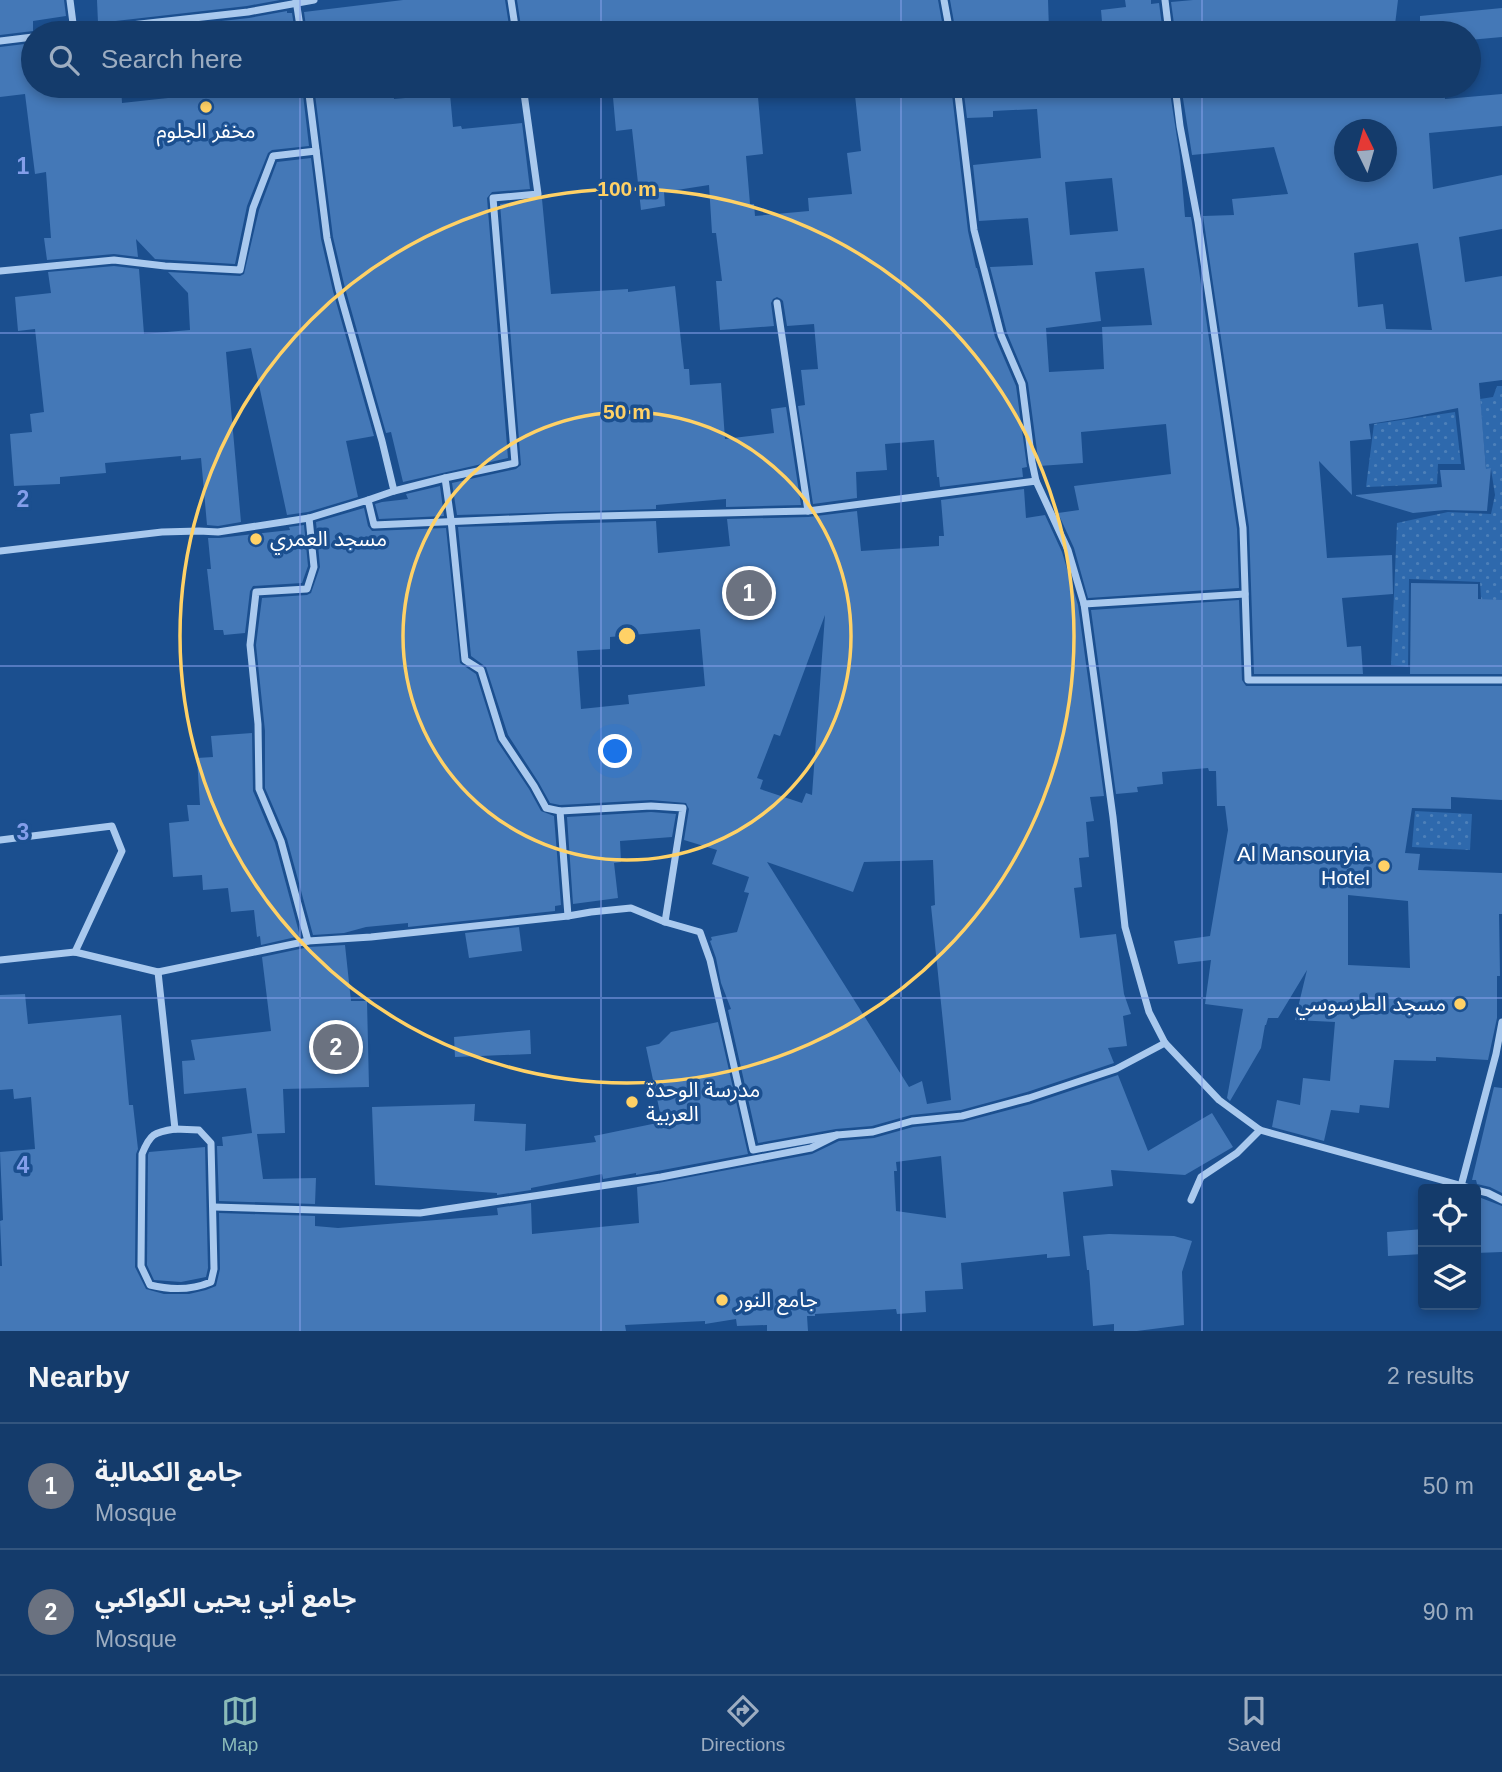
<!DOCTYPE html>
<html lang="en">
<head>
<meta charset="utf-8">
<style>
	:root { --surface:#143b6b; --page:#214673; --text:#f1f3f6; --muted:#9dadc1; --line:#33557e; --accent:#8bbbb9 }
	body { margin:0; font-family:Helvetica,"Noto Sans Arabic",sans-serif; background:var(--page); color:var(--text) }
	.controls { position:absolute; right:21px; bottom:21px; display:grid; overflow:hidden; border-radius:7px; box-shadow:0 4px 10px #0003 }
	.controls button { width:63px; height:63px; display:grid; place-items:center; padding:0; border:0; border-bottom:2px solid var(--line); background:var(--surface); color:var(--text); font:35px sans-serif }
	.compass { position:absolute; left:1334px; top:119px; width:63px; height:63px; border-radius:50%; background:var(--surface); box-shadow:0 4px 10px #0003; rotate:355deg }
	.you { position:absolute; left:616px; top:752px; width:24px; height:24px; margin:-18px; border:5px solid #fff; border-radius:50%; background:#1a73e8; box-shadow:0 0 0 10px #1a73e833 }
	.badge { display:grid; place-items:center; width:46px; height:46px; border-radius:50%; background:var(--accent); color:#fff; font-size:23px; font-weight:700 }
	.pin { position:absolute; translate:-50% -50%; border:4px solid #fff; box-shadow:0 2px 7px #0006 }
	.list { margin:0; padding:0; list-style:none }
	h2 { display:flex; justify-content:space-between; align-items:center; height:91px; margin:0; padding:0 28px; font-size:30px }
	h2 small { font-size:23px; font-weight:400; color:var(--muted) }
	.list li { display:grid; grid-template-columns:46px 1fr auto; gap:21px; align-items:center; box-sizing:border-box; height:126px; padding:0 28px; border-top:2px solid var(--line) }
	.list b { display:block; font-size:26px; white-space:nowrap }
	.list p { margin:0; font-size:23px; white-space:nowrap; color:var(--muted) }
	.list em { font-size:23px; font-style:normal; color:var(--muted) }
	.icon { flex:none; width:38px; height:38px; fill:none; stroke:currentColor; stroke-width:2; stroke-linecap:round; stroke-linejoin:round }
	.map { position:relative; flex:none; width:1502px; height:1331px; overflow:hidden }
	.search { position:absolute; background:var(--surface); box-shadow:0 4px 10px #0003; left:21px; right:21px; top:21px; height:77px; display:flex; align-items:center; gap:18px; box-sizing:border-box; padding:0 24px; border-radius:38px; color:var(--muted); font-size:26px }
	.sheet { height:343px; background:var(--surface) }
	nav { display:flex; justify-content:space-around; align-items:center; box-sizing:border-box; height:98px; border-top:2px solid var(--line); background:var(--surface); font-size:19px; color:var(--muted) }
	nav a { display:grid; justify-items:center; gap:4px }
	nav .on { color:var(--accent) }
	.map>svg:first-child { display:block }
</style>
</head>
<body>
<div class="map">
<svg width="1502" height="1331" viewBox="0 0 1502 1331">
	<defs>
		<pattern id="grass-dots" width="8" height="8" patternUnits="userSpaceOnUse" patternTransform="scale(1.75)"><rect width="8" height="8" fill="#2e69ad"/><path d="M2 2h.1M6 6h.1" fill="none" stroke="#4d80b9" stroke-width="1.8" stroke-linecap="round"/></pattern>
	</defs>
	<rect width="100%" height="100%" fill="#1b4f8f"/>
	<g fill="url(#grass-dots)">
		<polygon points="1497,386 1502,386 1502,615 1482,614 1480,582 1409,579 1408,667 1391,665 1397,523 1448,512 1491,514 1495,495 1491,469 1486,469 1480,399 1493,397"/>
		<polygon points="1455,412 1461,464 1438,464 1437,484 1366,487 1374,424"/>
		<polygon points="1415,811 1472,814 1470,850 1412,847"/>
	</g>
	<g fill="#4478b7" fill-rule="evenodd">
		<polygon points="0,0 64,0 66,16 33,21 33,31 0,35"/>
		<polygon points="97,0 280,0 247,6 98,23"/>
		<polygon points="403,0 505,0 510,32 487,33 307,33 304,12"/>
		<polygon points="517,0 938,0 944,33 522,33"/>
		<polygon points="950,0 1048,0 1049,30 956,33"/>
		<polygon points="1125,0 1151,0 1151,4 1159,3 1163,33 1103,33 1101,10 1126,7"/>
		<polygon points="1193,0 1398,0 1394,33 1235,33 1235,24 1196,27 1194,30 1175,31 1171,2"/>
		<polygon points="1502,8 1502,37 1469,40 1469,33 1420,33 1420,16"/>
		<polygon points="287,11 287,13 292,13 295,33 112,33 249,18"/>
		<polygon points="33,43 33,86 121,86 122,103 168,98 167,86 302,86 309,146 272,150 268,153 247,206 235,264 155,259 136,239 138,257 114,254 47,260 44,238 51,238 46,172 35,174 25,94 0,97 0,47"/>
		<polygon points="314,86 393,86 394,99 450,94 453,127 461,126 462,129 522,123 530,189 492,192 487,198 508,458 403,482 391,432 386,433 345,288 333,237"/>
		<polygon points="612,86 666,86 667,91 739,86 740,98 758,97 763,154 746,156 750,204 754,204 755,216 809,211 808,198 852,194 847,153 861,151 854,86 951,86 968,231 976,268 977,268 995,337 1016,386 1027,467 1022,468 1023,477 940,487 939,477 937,477 934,440 885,444 887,470 856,472 857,498 813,504 798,406 805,405 801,370 818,369 814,324 787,326 783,301 781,299 777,297 773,299 771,303 774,326 720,330 716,281 722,281 716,233 712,233 709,185 664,192 665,206 641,210 632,129 616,131"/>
		<path d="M963 86H1169L1180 157 1185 217H1191L1192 223 1237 529 1239 588 1088 598 1074 548 1058 513 1079 510 1074 486 1171 474 1166 424 1081 432 1083 463 1039 466 1028 383 1007 333 990 267 1033 265 1028 218 979 221 973 165 1041 158 1037 109 993 111V117L967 118ZM1112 178 1118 231 1070 235 1065 182ZM1144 268 1152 325 1102 327 1104 369 1049 372 1046 328 1101 321 1095 272Z"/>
		<path d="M1181 86H1444L1445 99 1502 94V126L1429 133 1433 189 1502 175V229L1459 237 1465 282 1502 276V380L1479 383 1486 469 1491 468 1487 511 1445 510 1413 513 1356 496V495L1442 487 1440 470H1465L1458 408 1407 418 1369 424 1371 439 1350 441 1352 495 1319 461 1327 558 1392 555 1393 594 1342 598 1347 647 1361 646 1363 674H1254L1249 527 1203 216 1234 215 1232 199 1288 194 1274 147 1192 155ZM1345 130H1387V172H1345ZM1418 243 1432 330 1386 329 1383 304 1358 307 1354 253Z"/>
		<polygon points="311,158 321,239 333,291 374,436 346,441 358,497 308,512 287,515 251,348 226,352 241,522 218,526 207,525 201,458 181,460 181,456 105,463 106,473 60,477 60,484 14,486 10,434 32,432 30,414 44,412 35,329 18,331 15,297 51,293 48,272 114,266 139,269 144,334 190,330 188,293 168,272 240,276 244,274 259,210 277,162"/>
		<polygon points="542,199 551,294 628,289 628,292 675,286 684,369 689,369 690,385 721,383 725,439 774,433 771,409 786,407 801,505 726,507 726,499 656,505 656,509 457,515 452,483 516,469 521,465 500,204"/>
		<polygon points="440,486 444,516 379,519 375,504 382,502 408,499 406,494"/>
		<path d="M1024 489 1026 518 1045 515 1062 552 1078 605 1104 796 1090 797 1094 821 1086 822 1089 857 1079 858 1082 887 1074 888 1080 938 1116 934 1124 994 1131 1014 1123 1016 1127 1046 1108 1048 1114 1063 1027 1092 961 1110 911 1115 872 1126 836 1129 758 1143 728 1010 731 1009 721 983 716 958 710 941 712 940 711 937 737 932 749 893 744 892 749 877 712 864 717 850 684 840 689 809 686 803 651 800 560 805 550 803 539 783 508 735 486 667 471 656 458 527 656 521 658 553 730 546 727 519 808 517 857 511 861 551 939 546V536H944L941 500ZM825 615 812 795 806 793 802 803 760 789 763 780 757 778 774 734 780 736ZM700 629 705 686 628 695 629 704 581 709 577 651 610 649V637ZM933 860 935 905 931 906 951 1100 927 1104 922 1081 909 1087 767 862 853 892 864 862Z"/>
		<polygon points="364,508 368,526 372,531 446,528 460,663 476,674 497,741 529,789 541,811 554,816 561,905 555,906 555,911 408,927 408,923 366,927 344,933 313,935 287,839 265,788 265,731 256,645 262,598 307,595 311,593 320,567 316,522"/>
		<polygon points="304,525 308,566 302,583 253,586 250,591 245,633 224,635 223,630 214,630 207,569 211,569 208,538 219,538 290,530 289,527"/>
		<polygon points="1411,583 1478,584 1478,599 1502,600 1502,674 1410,674"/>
		<path d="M1239 600 1242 680 1246 686H1502V800L1451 797V809L1412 808 1405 853 1420 854 1418 870 1502 873V914H1499L1500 976H1497V1018L1488 1060 1436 1057V1061L1394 1060 1389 1108 1360 1105 1359 1113 1331 1110 1324 1141 1272 1127 1277 1100 1300 1105 1303 1078 1330 1081 1335 1022 1295 1020 1307 970 1278 1018H1268L1266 1025H1265L1261 1048 1230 1101 1227 1098 1243 1009 1205 1004 1211 960 1178 964 1174 941 1210 936 1228 830 1225 806H1217L1216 771H1209L1208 768 1162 772 1163 784 1137 787 1138 792 1116 794 1091 610ZM1348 895 1408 901 1410 968 1348 965Z"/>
		<polygon points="252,733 253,791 275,843 300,936 261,945 260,936 257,937 254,910 231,912 228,888 203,890 202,875 173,877 169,823 189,821 187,805 200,805 197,758 213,757 211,736"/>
		<polygon points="651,812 676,814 672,837 620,841 621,862 614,863 618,898 573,904 567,817"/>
		<polygon points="519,927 522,951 469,958 465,933"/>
		<polygon points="345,945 351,1001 367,1001 369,1087 283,1089 285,1133 257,1134 263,1179 316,1178 315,1204 219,1201 217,1146 223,1146 222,1137 252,1133 246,1088 184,1094 182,1061 195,1060 191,1040 271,1031 262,957 309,947"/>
		<path d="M25 994 28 1024 121 1015 129 1105H133L138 1149 136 1154 135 1267 146 1289 164 1294H189L206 1290 216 1286 220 1269 219 1213 315 1216V1226L338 1228 498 1215 497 1208 531 1203 532 1234 639 1223 637 1187 812 1154 839 1141 874 1138 913 1127 963 1122 1031 1104 1118 1075 1148 1151 1212 1113 1233 1147 1185 1175 1111 1170 1113 1186 1063 1192 1070 1256 1047 1258V1254L961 1263 963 1289 925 1291 926 1312 897 1314 896 1309 815 1314V1316H807L808 1331H767V1325L737 1326 736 1319 705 1324V1321L625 1325 626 1331H0V1266H2L0 1221 3 1220 0 1152 35 1149 31 1097 14 1099 13 1089 0 1090V995ZM941 1156 946 1218 896 1211 894 1171H897L896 1162Z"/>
		<polygon points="718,1022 748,1154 636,1175 636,1173 603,1179 602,1174 531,1188 531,1190 497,1195 497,1193 375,1185 372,1107 475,1104 474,1121 526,1124 525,1151 596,1142 594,1136 662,1122 646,1047 659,1044 671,1032"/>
		<polygon points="530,1030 531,1054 455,1057 454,1037"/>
		<polygon points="1494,1087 1502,1088 1502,1193 1490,1187 1477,1184 1476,1180 1472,1180"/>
		<polygon points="205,1147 208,1268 206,1277 181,1282 154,1280 147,1265 148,1155 149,1152"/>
		<polygon points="1476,1196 1502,1206 1502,1252 1476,1253"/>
		<polygon points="1423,1229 1423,1254 1388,1256 1387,1232"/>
		<polygon points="1109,1234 1174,1236 1192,1241 1182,1272 1184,1325 1137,1331 1114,1331 1114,1324 1093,1326 1089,1270 1087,1270 1083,1236"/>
	</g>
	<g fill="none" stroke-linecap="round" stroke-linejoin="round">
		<g stroke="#a9c9ee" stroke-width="7">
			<polyline points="70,0 74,31"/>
			<polyline points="296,0 301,33"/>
			<polyline points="511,0 516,33"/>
			<polyline points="944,0 950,33"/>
			<polyline points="1165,0 1169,33"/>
			<polyline points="59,33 248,12 314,0"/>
			<polyline points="0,41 33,37"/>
			<polyline points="308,86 327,238 339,290 382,441 394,491 368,500"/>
			<polyline points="523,86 538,194 493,198 515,463 445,478 451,520 465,660 481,670 502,738 534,786 546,808 560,811 568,916"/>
			<polyline points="957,86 974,230 1001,335 1022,384 1032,462 1036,481"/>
			<polyline points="1175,86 1180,126 1198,222 1243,528 1248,680 1502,680"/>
			<polyline points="0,271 114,260 165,266 240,270 253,208 273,156 316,151"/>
			<polyline points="777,303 808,511"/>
			<polyline points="394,491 445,478"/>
			<polyline points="0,551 162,532 199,531 218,532 309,518 368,500 374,525 558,517 808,511 1036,481 1068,550 1084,604 1113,817 1125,927 1149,1012 1165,1043 1219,1100 1260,1130 1474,1189"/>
			<polyline points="1084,604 1245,594"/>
			<polyline points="560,811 651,806 683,808 665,922"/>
			<polyline points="0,840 112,826 122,851 75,952"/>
			<polyline points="308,941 281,841 259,789 258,724 250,645 256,592 307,589 314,567 309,518"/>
			<polyline points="0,960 75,952 158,972 308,941 371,937 568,916 591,912 631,908 665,922 700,932 710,960 753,1150 837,1135"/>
			<polyline points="158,972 175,1129"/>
			<path d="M175 1129 199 1130 211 1143 214 1269 211 1282C192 1290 170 1290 150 1285L141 1266 142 1154C150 1134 154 1132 175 1129Z"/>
			<polyline points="1461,1186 1496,1054 1502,1022"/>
			<polyline points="1476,1190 1488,1193 1502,1200"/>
			<polyline points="1191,1200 1201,1177 1237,1153 1260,1130"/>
			<polyline points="214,1207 420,1213 661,1177 811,1148 837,1135 873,1132 912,1121 962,1116 1029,1098 1116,1069 1165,1043"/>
		</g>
	</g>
	<path fill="none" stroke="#839eea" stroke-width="2" stroke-opacity="0.55" d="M300 0V33M601 0V33M901 0V33M1202 0V33M300 86V1331M601 86V1331M901 86V1331M1202 86V1331M0 333H1502M0 666H1502M0 998H1502"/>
	<g fill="none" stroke="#ffd166" stroke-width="3.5">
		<circle cx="627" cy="636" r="224"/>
		<circle cx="627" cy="636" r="447"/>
	</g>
	<g fill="#ffd166" stroke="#1b4f8f" stroke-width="2.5">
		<circle cx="206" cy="107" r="7"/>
		<circle cx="256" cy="539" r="7"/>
		<circle cx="1384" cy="866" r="7"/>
		<circle cx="1460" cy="1004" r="7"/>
		<circle cx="632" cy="1102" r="7"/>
		<circle cx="722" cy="1300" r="7"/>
	</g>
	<g text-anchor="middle" stroke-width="7" stroke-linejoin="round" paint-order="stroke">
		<g font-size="21" fill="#fff" stroke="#1b4f8f" text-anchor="start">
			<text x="206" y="138" text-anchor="middle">مخفر الجلوم</text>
			<text x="270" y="546">مسجد العمري</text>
			<text x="1370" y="861" text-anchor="end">Al Mansouryia<tspan x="1370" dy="24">Hotel</tspan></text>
			<text x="1446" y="1011" text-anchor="end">مسجد الطرسوسي</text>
			<text x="646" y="1097">مدرسة الوحدة<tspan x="646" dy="24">العربية</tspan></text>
			<text x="736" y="1307">جامع النور</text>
		</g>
	</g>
	<g font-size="23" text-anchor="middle" font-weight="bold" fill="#839eea" stroke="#1b4f8f" stroke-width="7" stroke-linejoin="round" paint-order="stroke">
		<text x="23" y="174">1</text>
		<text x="23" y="507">2</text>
		<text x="23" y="840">3</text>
		<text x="23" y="1173">4</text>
	</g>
	<circle cx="627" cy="636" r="10" fill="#ffd166" stroke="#1b4f8f" stroke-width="3.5"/>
	<g font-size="21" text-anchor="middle" font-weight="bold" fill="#ffd166" stroke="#1b4f8f" stroke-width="7" stroke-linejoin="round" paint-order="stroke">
		<text x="627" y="196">100 m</text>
		<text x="627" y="419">50 m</text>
	</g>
</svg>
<div class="controls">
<button><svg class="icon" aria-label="locate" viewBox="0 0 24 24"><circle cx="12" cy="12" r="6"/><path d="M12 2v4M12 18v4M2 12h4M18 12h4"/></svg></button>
<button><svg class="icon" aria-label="layers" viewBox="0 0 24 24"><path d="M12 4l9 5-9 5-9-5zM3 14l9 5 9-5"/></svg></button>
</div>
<svg class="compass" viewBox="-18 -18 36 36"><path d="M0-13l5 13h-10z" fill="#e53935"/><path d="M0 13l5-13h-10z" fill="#9dadc1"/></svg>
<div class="you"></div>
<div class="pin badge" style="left:749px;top:593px;background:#6b7280">1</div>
<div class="pin badge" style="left:336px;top:1047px;background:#6b7280">2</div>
<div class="search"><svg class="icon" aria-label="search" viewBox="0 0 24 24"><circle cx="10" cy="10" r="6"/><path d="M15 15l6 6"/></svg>Search here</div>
</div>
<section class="sheet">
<h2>Nearby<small>2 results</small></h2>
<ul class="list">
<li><span class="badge" style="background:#6b7280">1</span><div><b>جامع الكمالية</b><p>Mosque</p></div><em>50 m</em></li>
<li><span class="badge" style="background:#6b7280">2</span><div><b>جامع أبي يحيى الكواكبي</b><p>Mosque</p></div><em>90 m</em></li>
</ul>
</section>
<nav>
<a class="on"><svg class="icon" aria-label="map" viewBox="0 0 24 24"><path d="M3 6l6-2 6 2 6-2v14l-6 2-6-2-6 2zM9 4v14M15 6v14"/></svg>Map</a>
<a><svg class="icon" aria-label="directions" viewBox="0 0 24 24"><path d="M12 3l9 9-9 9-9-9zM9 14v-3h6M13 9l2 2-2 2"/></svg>Directions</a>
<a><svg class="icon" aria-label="saved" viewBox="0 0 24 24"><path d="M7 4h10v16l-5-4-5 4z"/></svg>Saved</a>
</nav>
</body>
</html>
